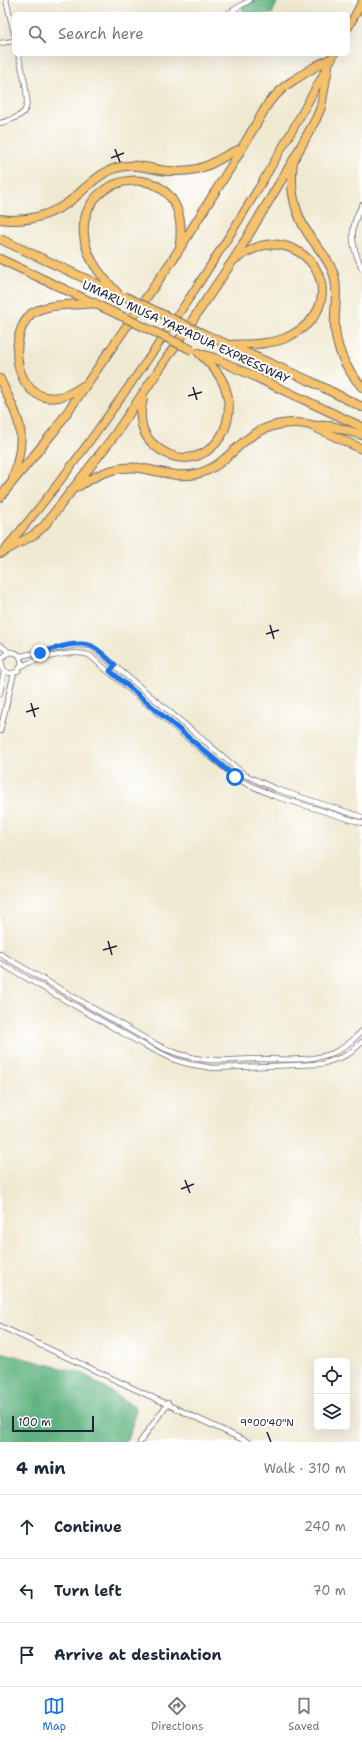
<!DOCTYPE html>
<html lang="en">
<head>
<meta charset="utf-8">
<style>
	:root { --surface:#fff; --page:#f2f2f3; --text:#1f2937; --muted:#747a83; --line:#e0e1e3; --accent:#1a73e8 }
	body { margin:0; font-family:"Shantell Sans",sans-serif; background:var(--page); color:var(--text) }
	.controls { position:absolute; right:12px; bottom:12px; display:grid; overflow:hidden; border-radius:6px; box-shadow:0 4px 16px #0002 }
	.controls button { width:36px; height:36px; display:grid; place-items:center; padding:0; border:0; border-bottom:1px solid var(--line); background:var(--surface); color:var(--text); font:20px sans-serif }
	.scale { position:absolute; left:12px; bottom:10px; width:82px; box-sizing:border-box; padding-left:4px; border:2px solid #22223b; border-top:0; font-size:11px; line-height:14px; white-space:nowrap; color:#22223b; -webkit-text-stroke:3px #fff; paint-order:stroke }
	.stop { position:absolute; width:12px; height:12px; margin:-9px; border:3px solid #1a73e8; border-radius:50%; background:#fff }
	.stop.end { background:#1a73e8; border-color:#fff; box-shadow:0 1px 4px #0008 }
	.list { margin:0; padding:0; list-style:none }
	h2 { display:flex; justify-content:space-between; align-items:center; height:52px; margin:0; padding:0 16px; font-size:17px }
	h2 small { font-size:13px; font-weight:400; color:var(--muted) }
	.list li { display:grid; grid-template-columns:26px 1fr auto; gap:12px; align-items:center; box-sizing:border-box; height:64px; padding:0 16px; border-top:1px solid var(--line) }
	.list b { display:block; font-size:15px; white-space:nowrap }
	.list em { font-size:13px; font-style:normal; color:var(--muted) }
	.icon { flex:none; width:22px; height:22px; fill:none; stroke:currentColor; stroke-width:2; stroke-linecap:round; stroke-linejoin:round }
	.map { position:relative; flex:none; width:362px; height:1442px; overflow:hidden }
	.search { position:absolute; background:var(--surface); box-shadow:0 4px 16px #0002; left:12px; right:12px; top:12px; height:44px; display:flex; align-items:center; gap:10px; box-sizing:border-box; padding:0 14px; border-radius:6px; color:var(--muted); font-size:15px }
	.sheet { height:244px; background:var(--surface) }
	nav { display:flex; justify-content:space-around; align-items:center; box-sizing:border-box; height:56px; border-top:1px solid var(--line); background:var(--surface); font-size:11px; color:var(--muted) }
	nav a { display:grid; justify-items:center; gap:2px }
	nav .on { color:var(--accent) }
	.map>svg:first-child { display:block }
</style>
</head>
<body>
<div class="map">
<svg width="362" height="1442" viewBox="0 0 362 1442">
	<rect width="100%" height="100%" fill="#fff"/>
	<filter id="ink" filterUnits="userSpaceOnUse"><feTurbulence type="fractalNoise" baseFrequency=".025" numOctaves="2"/><feDisplacementMap in="SourceGraphic" scale="8" xChannelSelector="R" yChannelSelector="G"/><feConvolveMatrix kernelMatrix="1 2 1 2 8 2 1 2 1" color-interpolation-filters="sRGB"/></filter>
	<filter id="wash" filterUnits="userSpaceOnUse"><feTurbulence type="fractalNoise" baseFrequency=".012" numOctaves="4" result="noise"/><feDisplacementMap in="SourceGraphic" scale="16" xChannelSelector="R" yChannelSelector="G"/><feGaussianBlur stdDeviation="0.9" result="paint"/><feColorMatrix in="noise" values="0 0 0 0 0 0 0 0 0 0 0 0 0 0 0 0 0 1.4 0 .05"/><feComposite in="paint" operator="in"/></filter>
	<g filter="url(#wash)">
		<rect width="100%" height="100%" fill="#f0e9d1"/>
		<g fill="#60b380" stroke="#416a5e">
			<polygon points="243,0 278,0 272,14 243,14"/>
			<polygon points="0,1352 84,1374 136,1408 129,1438 126,1442 0,1442"/>
		</g>
	</g>
	<g filter="url(#ink)">
		<g fill="none" stroke-linecap="round" stroke-linejoin="round">
			<defs>
				<g id="street">
					<polyline points="6,0 14,33"/>
					<polyline points="227,14 250,0"/>
					<polyline points="0,43 14,41"/>
					<path d="M0 123C8 121 21 117 25 110 31 101 21 65 18 54"/>
					<path d="M362 205C349 229 350 243 362 268"/>
					<polyline points="0,645 9,652"/>
					<path d="M20 656 22 664 18 671C13 674 7 674 3 669L1 659 9 652 16 653 20 656 77 645 91 646 245 775 276 789 362 817"/>
					<path d="M21 666C38 659 72 649 89 655L198 747 241 781 274 796 362 823"/>
					<polyline points="0,693 4,671"/>
					<polyline points="0,731 14,673"/>
					<path d="M0 954 153 1043C170 1052 189 1058 208 1060 224 1061 241 1059 257 1059 282 1059 310 1062 333 1053 345 1048 353 1040 362 1031"/>
					<polyline points="0,963 142,1044 175,1060 189,1064 212,1068 322,1064 342,1057 350,1053 362,1042"/>
					<polyline points="0,1326 248,1442"/>
					<polyline points="140,1442 168,1403"/>
				</g>
				<g id="primary">
					<polyline points="348,28 362,2"/>
					<path d="M4 550C50 497 91 440 132 382 206 277 274 168 334 54"/>
				</g>
				<g id="highway">
					<path d="M293 162C289 192 295 218 314 242 322 253 330 262 334 275 338 289 335 301 335 315 333 342 344 367 362 387"/>
					<path d="M0 219C26 223 54 215 74 198 87 187 99 173 116 168 133 162 150 169 167 171 175 171 183 171 191 170 211 168 224 154 241 149"/>
					<polyline points="0,239 114,292"/>
					<polyline points="0,259 117,314"/>
					<path d="M118 294C107 281 94 269 88 252 59 171 191 147 180 243"/>
					<polyline points="206,335 310,381 362,407"/>
					<path d="M231 345C250 344 270 345 288 337 296 333 306 326 312 319 339 285 307 239 265 245 254 247 244 254 235 259"/>
					<polyline points="201,354 214,358 247,373 362,427"/>
					<path d="M0 379C20 423 28 430 13 479"/>
					<path d="M83 386C21 429 0 342 32 313 51 302 74 306 95 303"/>
					<path d="M143 399C139 415 140 432 153 444 194 482 243 435 225 387 220 373 209 363 199 353"/>
					<polyline points="312,426 362,449"/>
					<path d="M79 486C99 473 120 464 145 469 162 472 178 478 196 474 218 469 229 454 246 440 264 425 288 420 311 425 317 427 324 425 330 426 340 428 352 432 362 435"/>
					<polyline points="0,497 55,430 173,259 232,165 269,102 285,86 294,80 318,65 332,58"/>
					<polyline points="1,553 35,534 44,526 114,436 234,259 294,159 316,119 321,107 328,67"/>
				</g>
			</defs>
			<use href="#street" stroke="#6a6870" stroke-width="6"/>
			<use href="#primary" stroke="#6a6870" stroke-width="9"/>
			<use href="#highway" stroke="#6a6870" stroke-width="10"/>
			<use href="#street" stroke="#fff" stroke-width="4.5"/>
			<use href="#primary" stroke="#f5c16b" stroke-width="7"/>
			<use href="#highway" stroke="#f5c16b" stroke-width="8"/>
			<defs>
				<g id="highway-bridge">
					<polyline points="124,296 206,335"/>
					<polyline points="117,314 192,350"/>
				</g>
			</defs>
			<use href="#highway-bridge" stroke="#6a6870" stroke-width="10" stroke-linecap="butt"/>
			<use href="#highway-bridge" stroke="#f5c16b" stroke-width="8"/>
		</g>
	</g>
	<g fill="none" stroke-linecap="round" stroke-linejoin="round" filter="url(#ink)">
		<path stroke="#1a73e8" stroke-width="5" d="M40 653C55 649 78 639 93 647 101 651 108 659 115 665L110 671 235 777"/>
	</g>
	<path fill="none" stroke="#22223b" stroke-width="1.5" d="M115 149 120 162M111 158 124 153M193 387 197 400M188 396 202 392M270 625 274 639M266 634 279 630M31 703 35 717M26 712 39 708M108 941 112 955M103 950 117 946M185 1180 190 1193M181 1189 194 1184M267 1432 271 1442"/>
	<g text-anchor="middle" stroke-width="4" stroke-linejoin="round" paint-order="stroke">
		<g font-size="12" fill="#22223b" stroke="#fff">
			<text transform="translate(186 332) rotate(25)" y="4">UMARU MUSA YAR'ADUA EXPRESSWAY</text>
		</g>
	</g>
	<g font-size="10" text-anchor="middle" fill="#22223b" stroke="#fff" stroke-width="4" stroke-linejoin="round" paint-order="stroke">
		<text x="267" y="1426">9°00'40"N</text>
	</g>
</svg>
<div class="controls">
<button><svg class="icon" aria-label="locate" viewBox="0 0 24 24"><circle cx="12" cy="12" r="6"/><path d="M12 2v4M12 18v4M2 12h4M18 12h4"/></svg></button>
<button><svg class="icon" aria-label="layers" viewBox="0 0 24 24"><path d="M12 4l9 5-9 5-9-5zM3 14l9 5 9-5"/></svg></button>
</div>
<div class="scale">100 m</div>
<div class="stop" style="left:235px;top:777px"></div>
<div class="stop end" style="left:40px;top:653px"></div>
<div class="search"><svg class="icon" aria-label="search" viewBox="0 0 24 24"><circle cx="10" cy="10" r="6"/><path d="M15 15l6 6"/></svg>Search here</div>
</div>
<section class="sheet">
<h2>4 min<small>Walk · 310 m</small></h2>
<ul class="list">
<li><svg class="icon" aria-label="ahead" viewBox="0 0 24 24"><path d="M12 20V5M6 11l6-6 6 6"/></svg><div><b>Continue</b></div><em>240 m</em></li>
<li><svg class="icon" aria-label="left" viewBox="0 0 24 24"><path d="M17 20v-9H6M10 6l-5 5 5 5"/></svg><div><b>Turn left</b></div><em>70 m</em></li>
<li><svg class="icon" aria-label="arrive" viewBox="0 0 24 24"><path d="M6 21V4h12l-3 4 3 4H6"/></svg><div><b>Arrive at destination</b></div></li>
</ul>
</section>
<nav>
<a class="on"><svg class="icon" aria-label="map" viewBox="0 0 24 24"><path d="M3 6l6-2 6 2 6-2v14l-6 2-6-2-6 2zM9 4v14M15 6v14"/></svg>Map</a>
<a><svg class="icon" aria-label="directions" viewBox="0 0 24 24"><path d="M12 3l9 9-9 9-9-9zM9 14v-3h6M13 9l2 2-2 2"/></svg>Directions</a>
<a><svg class="icon" aria-label="saved" viewBox="0 0 24 24"><path d="M7 4h10v16l-5-4-5 4z"/></svg>Saved</a>
</nav>
</body>
</html>
